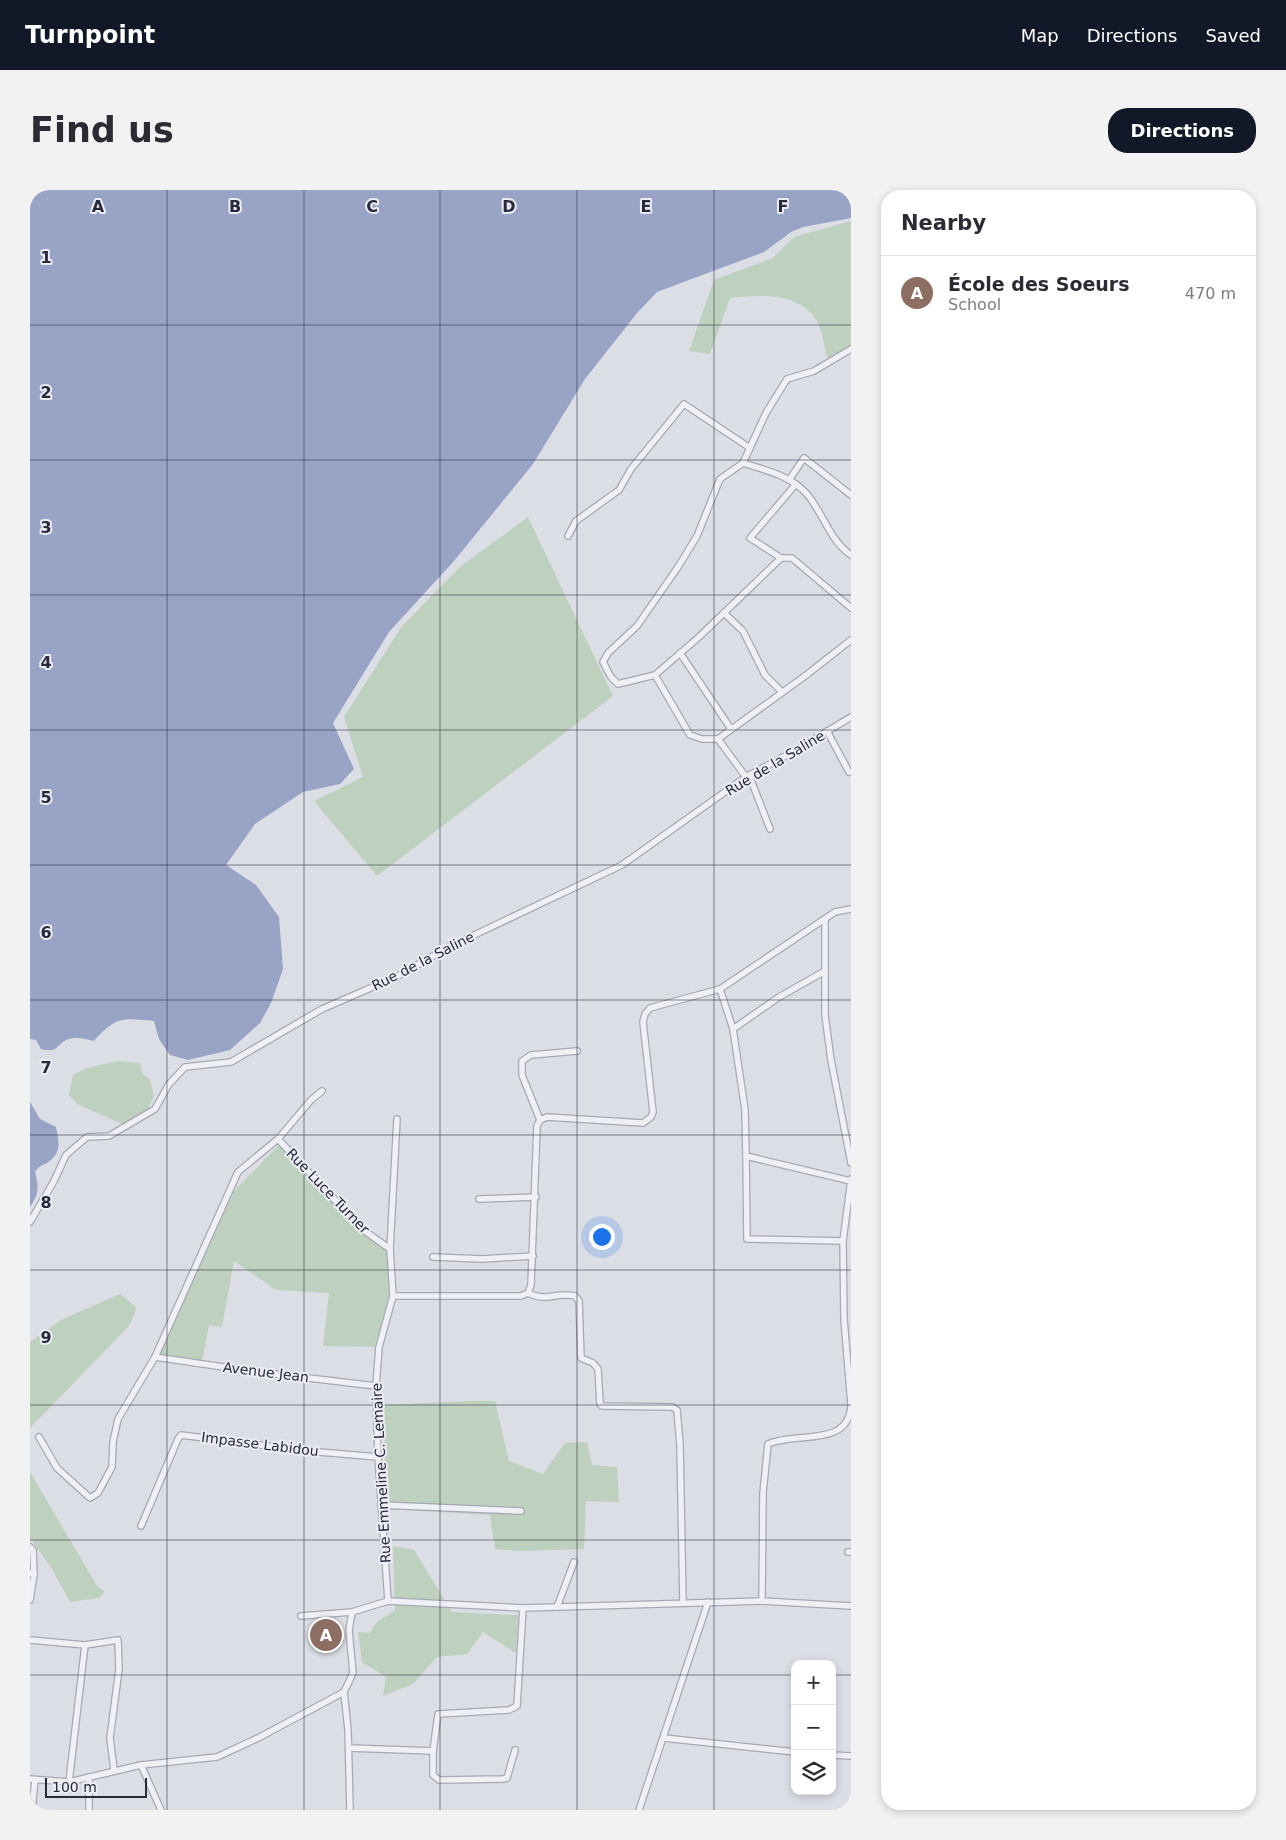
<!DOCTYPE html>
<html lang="en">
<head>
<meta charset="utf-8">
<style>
	:root { --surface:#fff; --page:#f2f2f3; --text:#2b2b33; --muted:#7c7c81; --line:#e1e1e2; --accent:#111827 }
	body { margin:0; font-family:"DejaVu Sans",sans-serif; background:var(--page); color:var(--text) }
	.controls { position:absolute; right:15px; bottom:15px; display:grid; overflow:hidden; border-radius:10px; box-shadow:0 2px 8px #0003 }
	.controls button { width:45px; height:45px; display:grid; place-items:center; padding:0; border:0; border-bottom:1px solid var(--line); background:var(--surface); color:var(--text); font:25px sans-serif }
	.scale { position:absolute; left:15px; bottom:12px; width:102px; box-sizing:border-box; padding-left:5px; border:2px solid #27293c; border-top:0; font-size:14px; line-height:18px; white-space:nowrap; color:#27293c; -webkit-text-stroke:4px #ecedf4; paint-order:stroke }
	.you { position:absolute; left:571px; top:1046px; width:18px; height:18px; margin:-12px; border:4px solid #fff; border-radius:50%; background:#1a73e8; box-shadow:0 0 0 8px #1a73e833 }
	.badge { display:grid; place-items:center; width:32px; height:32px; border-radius:50%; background:var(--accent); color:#fff; font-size:16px; font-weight:700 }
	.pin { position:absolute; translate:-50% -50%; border:2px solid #fff; box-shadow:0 1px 5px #0006 }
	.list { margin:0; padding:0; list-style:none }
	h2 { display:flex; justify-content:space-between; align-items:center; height:65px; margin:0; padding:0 20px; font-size:21px }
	h2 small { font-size:16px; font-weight:400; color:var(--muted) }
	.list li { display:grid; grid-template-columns:32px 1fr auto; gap:15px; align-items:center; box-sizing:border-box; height:75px; padding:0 20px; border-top:1px solid var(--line) }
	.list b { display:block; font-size:19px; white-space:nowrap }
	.list p { margin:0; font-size:16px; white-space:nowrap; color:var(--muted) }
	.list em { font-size:16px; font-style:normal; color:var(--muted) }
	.icon { flex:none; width:28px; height:28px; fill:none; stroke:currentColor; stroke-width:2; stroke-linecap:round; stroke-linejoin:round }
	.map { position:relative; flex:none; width:821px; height:1620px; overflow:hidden; border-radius:20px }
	header { display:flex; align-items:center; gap:30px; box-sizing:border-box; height:70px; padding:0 25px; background:var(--accent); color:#fff }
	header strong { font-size:24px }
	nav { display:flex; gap:28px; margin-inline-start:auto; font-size:18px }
	.intro { display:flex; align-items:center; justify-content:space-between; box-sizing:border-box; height:120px; padding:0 30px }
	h1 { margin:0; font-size:35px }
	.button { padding:12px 22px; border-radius:20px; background:var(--accent); color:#fff; font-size:18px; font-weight:700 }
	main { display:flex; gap:30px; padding:0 30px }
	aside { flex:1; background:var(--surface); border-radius:20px; box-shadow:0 2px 8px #0003 }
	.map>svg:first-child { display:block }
</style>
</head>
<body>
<header>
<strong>Turnpoint</strong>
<nav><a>Map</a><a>Directions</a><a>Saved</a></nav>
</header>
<div class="intro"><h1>Find us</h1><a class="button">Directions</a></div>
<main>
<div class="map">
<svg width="821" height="1620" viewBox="0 0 821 1620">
	<rect width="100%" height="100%" fill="#dcdee6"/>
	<g fill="#bed0be">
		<path d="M821 31V155L798 169C794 158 793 142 787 131 769 101 729 105 700 108L680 164 659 161 684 90 743 68 764 47Z"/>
		<polygon points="498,327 583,506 347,686 284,611 333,587 314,527 372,436 431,376"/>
		<polygon points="88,871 110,873 112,883 120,890 124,907 116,922 92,934 49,915 39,905 43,885 57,878"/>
		<polygon points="250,954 331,1042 357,1061 360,1113 344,1157 293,1156 299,1103 246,1100 204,1071 192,1137 179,1135 172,1172 128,1164 204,1001"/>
		<polygon points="90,1104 107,1118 99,1136 0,1238 0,1152 31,1130"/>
		<polygon points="439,1211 465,1211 479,1271 513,1284 535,1253 557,1252 562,1275 587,1277 589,1312 556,1311 554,1359 489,1361 465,1359 460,1325 356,1319 354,1215"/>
		<polygon points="0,1282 67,1396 75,1402 69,1408 40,1412 22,1379 0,1348"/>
		<polygon points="363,1356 384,1360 422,1422 488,1425 486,1463 453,1442 437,1464 407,1467 383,1494 353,1506 356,1487 332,1472 328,1442 339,1443 347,1432 365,1420"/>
	</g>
	<g fill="#98a3c5">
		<path d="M0 0H821V28L773 37 761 42 734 62 627 102 607 123 555 189 503 274 424 371 359 442 303 533 324 579 310 594 273 602 225 634 196 675 226 695 249 727 253 779 241 813 230 833 200 860 158 870 140 865 129 849 124 831C93 828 86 826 64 851 55 849 46 846 36 850 24 857 28 863 11 859L6 850 0 849Z"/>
		<path d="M0 912 10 929 26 937C29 953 32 963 17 973 11 976 9 976 5 982 9 998 9 1004 0 1017Z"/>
	</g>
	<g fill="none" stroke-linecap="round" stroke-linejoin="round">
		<defs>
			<g id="minor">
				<polyline points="713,273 736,223 757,189 784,181 821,159"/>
				<polyline points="759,290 774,268 821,305"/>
				<polyline points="538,346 546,331 589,300 601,279 654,214 720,258"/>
				<path d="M821 365C799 350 793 322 776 303 760 285 734 280 713 273L690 289 667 346 648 377 607 436 578 463 573 472 581 487 588 494 625 485 669 447 751 368H762L821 418"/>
				<polyline points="751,368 720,348 766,294"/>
				<polyline points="694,423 713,441 735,485 752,502"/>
				<polyline points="650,463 701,539"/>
				<polyline points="625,485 660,545 672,549 688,549 775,486 821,450"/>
				<polyline points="797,541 819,582"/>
				<polyline points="688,549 716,587"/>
				<polyline points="719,585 740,639"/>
				<polyline points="795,729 795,825 801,870 821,973"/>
				<polyline points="795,781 749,807 703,839 715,920 716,966 821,991"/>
				<polyline points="690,799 703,839"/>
				<polyline points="510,930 492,885 492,871 501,865 547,861"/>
				<polyline points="248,949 332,1039 360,1059 363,1106"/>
				<polyline points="716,966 717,1049 813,1051"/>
				<polyline points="821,989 813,1051 814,1129 821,1214"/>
				<polyline points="449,1009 506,1007"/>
				<polyline points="0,1032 24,991 36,965 57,947 79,946 125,919 139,894 155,877 201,872 292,819 366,787 421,756 592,675 716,587 759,564 821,527"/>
				<polyline points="360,1059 367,929"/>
				<polyline points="403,1067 452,1069 503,1066"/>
				<path d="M498 1103C518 1113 526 1101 545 1106L549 1111 551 1168 563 1173 568 1179 570 1214 572 1216 642 1217 647 1220 650 1255 653 1413"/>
				<polyline points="125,1167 228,1182 346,1196"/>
				<polyline points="9,1247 27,1278 60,1308 68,1303 82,1277 83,1252 88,1229 125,1167 208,982 248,949 281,910 292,901"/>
				<polyline points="351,1315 491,1321"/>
				<polyline points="111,1336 148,1249 151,1245 277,1261 348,1267"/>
				<polyline points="0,1357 3,1360 4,1384"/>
				<polyline points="818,1362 821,1362"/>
				<polyline points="0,1383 4,1384 0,1410"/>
				<polyline points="358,1411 348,1267 346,1196 349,1157 363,1106 491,1106 498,1103 501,1095 507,936 510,930 517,927 613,933 621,927 623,922 613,832 615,824 620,818 690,799 805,722 821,719"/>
				<path d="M732 1411 733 1303 738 1254C766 1241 817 1258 821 1217"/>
				<polyline points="527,1417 544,1372"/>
				<polyline points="271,1426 322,1422 358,1411 493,1418 732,1411 821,1416"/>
				<polyline points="0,1450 55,1455 88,1450 89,1479 80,1548 84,1580"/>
				<polyline points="314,1502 318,1540 320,1620"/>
				<polyline points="634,1548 765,1562"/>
				<polyline points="319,1558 403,1561"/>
				<polyline points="485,1560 477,1588 473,1589 409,1590 403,1585 403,1561 408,1524 479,1520 487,1516 493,1418"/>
				<polyline points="802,1565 821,1566"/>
				<polyline points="111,1575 131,1620"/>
				<polyline points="59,1587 59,1620"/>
				<polyline points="0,1589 39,1592 111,1575 187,1567 230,1547 314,1502 323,1483 319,1440 322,1422"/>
				<polyline points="39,1592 55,1455"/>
				<polyline points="2,1620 5,1590"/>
				<polyline points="609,1620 678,1412"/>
			</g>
		</defs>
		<use href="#minor" stroke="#a6a8b3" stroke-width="8"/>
		<use href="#minor" stroke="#eff0f5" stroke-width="5.5"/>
	</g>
	<path fill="none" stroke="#27293c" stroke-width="1" stroke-opacity="0.55" d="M137 0V1620M274 0V1620M410 0V1620M547 0V1620M684 0V1620M0 135H821M0 270H821M0 405H821M0 540H821M0 675H821M0 810H821M0 945H821M0 1080H821M0 1215H821M0 1350H821M0 1485H765M802 1485H821"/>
	<g text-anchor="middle" stroke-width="4" stroke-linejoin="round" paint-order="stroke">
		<g font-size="14" fill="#27293c" stroke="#ecedf4">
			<text transform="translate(745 573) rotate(-31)" y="5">Rue de la Saline</text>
			<text transform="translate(393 771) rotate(-27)" y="5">Rue de la Saline</text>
			<text transform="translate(298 1001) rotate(46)" y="5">Rue Luce Turner</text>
			<text transform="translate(236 1182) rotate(7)" y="5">Avenue Jean</text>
			<text transform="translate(230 1254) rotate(7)" y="5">Impasse Labidou</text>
			<text transform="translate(351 1283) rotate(-93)" y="5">Rue Emmeline C. Lemaire</text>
		</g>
	</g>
	<g font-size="16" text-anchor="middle" font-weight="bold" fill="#27293c" stroke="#ecedf4" stroke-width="4" stroke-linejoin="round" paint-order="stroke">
		<text x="68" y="22">A</text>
		<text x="205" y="22">B</text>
		<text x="342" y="22">C</text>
		<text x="479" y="22">D</text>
		<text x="616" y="22">E</text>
		<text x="753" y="22">F</text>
		<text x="16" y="73">1</text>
		<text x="16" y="208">2</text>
		<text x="16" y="343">3</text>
		<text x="16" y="478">4</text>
		<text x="16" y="613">5</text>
		<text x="16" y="748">6</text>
		<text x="16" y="883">7</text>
		<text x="16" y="1018">8</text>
		<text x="16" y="1153">9</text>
	</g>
</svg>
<div class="controls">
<button>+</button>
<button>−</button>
<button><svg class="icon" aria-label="layers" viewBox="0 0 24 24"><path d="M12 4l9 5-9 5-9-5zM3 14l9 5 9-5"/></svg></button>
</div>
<div class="scale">100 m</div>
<div class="you"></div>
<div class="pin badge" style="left:296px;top:1445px;background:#8d6e63">A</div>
</div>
<aside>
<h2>Nearby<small></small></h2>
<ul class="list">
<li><span class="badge" style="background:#8d6e63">A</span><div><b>École des Soeurs</b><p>School</p></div><em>470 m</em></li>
</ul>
</aside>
</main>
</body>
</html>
